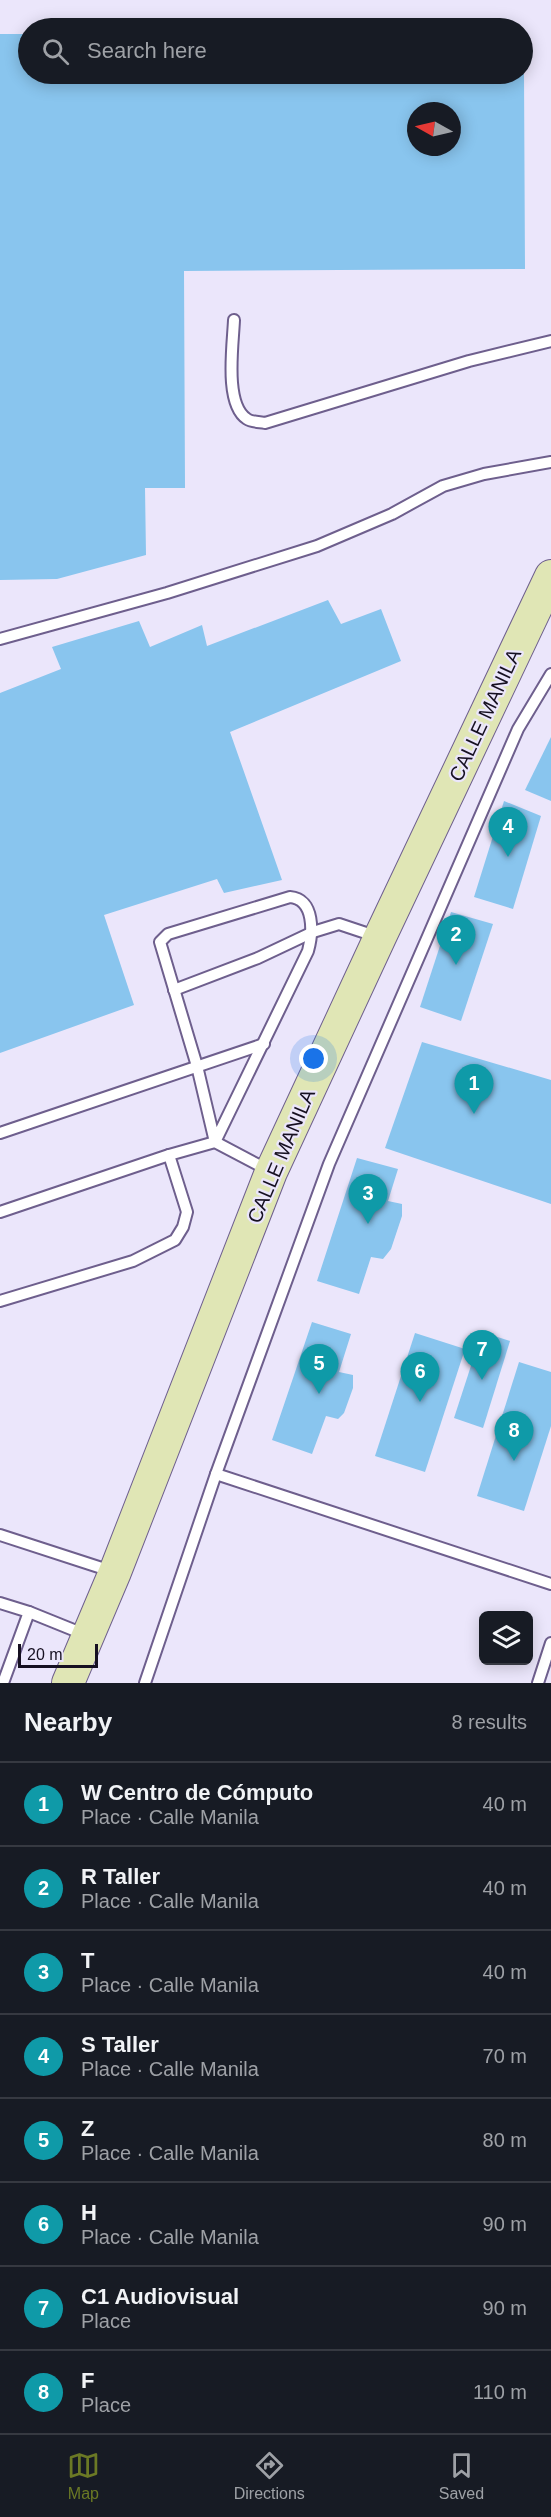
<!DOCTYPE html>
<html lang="en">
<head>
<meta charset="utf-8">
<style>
	:root { --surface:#171b24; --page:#20242c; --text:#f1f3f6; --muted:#9ea1a6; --line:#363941; --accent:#6b7925 }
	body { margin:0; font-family:Arial,sans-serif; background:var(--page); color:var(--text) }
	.controls { position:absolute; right:18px; bottom:18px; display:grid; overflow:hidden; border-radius:9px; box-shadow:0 3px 15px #0003 }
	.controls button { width:54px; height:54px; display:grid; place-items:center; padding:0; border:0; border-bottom:2px solid var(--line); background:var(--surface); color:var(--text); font:30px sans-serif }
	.compass { position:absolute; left:407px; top:102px; width:54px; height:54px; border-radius:50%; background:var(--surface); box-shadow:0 3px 15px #0003; rotate:278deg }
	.scale { position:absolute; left:18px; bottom:15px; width:80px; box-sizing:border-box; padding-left:6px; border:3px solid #161021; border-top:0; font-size:16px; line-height:21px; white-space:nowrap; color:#161021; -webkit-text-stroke:4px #ebe6fb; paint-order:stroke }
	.you { position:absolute; left:314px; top:1059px; width:21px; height:21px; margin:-15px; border:4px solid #fff; border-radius:50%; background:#1a73e8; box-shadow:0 0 0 9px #1a73e833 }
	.badge { display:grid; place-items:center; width:39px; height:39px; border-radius:50%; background:var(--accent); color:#fff; font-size:20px; font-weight:700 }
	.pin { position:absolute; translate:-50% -50px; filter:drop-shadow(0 2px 3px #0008) }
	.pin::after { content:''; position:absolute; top:32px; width:21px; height:18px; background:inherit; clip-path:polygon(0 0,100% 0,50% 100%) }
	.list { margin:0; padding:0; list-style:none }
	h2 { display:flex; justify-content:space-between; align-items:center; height:78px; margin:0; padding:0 24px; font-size:26px }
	h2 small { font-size:20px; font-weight:400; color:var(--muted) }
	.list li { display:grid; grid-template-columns:39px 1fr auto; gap:18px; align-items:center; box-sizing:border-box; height:84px; padding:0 24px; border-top:2px solid var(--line) }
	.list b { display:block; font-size:22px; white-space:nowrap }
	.list p { margin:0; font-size:20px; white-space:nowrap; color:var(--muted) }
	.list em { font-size:20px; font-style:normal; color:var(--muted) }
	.icon { flex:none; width:33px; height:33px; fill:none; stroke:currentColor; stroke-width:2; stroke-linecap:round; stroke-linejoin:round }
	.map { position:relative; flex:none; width:551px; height:1683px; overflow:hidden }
	.search { position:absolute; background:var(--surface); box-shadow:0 3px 15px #0003; left:18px; right:18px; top:18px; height:66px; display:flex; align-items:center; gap:15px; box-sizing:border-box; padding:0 21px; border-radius:33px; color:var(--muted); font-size:22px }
	.sheet { height:750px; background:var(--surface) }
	nav { display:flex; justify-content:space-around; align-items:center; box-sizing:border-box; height:84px; border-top:2px solid var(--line); background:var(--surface); font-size:16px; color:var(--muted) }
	nav a { display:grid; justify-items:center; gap:3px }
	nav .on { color:var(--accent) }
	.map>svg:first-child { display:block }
</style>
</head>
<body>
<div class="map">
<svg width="551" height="1683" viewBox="0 0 551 1683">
	<rect width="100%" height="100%" fill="#ebe6fb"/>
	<g fill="#89c5ee" fill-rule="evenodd">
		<path d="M0 34H28V74H524L525 269 184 271 185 488H145L146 555 57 579 0 580ZM416 111H452V147H416Z"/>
		<polygon points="328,600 341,624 381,609 401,661 230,732 282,880 224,893 217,879 104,915 134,1005 0,1053 0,693 61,669 52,647 139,621 150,647 202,625 207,646"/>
		<polygon points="551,737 551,801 525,790"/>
		<polygon points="504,801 541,816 513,909 474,897"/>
		<polygon points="451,912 493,924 461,1021 420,1007"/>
		<polygon points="422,1042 551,1080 551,1204 385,1148"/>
		<polygon points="357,1158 398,1169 388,1201 402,1204 402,1216 391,1249 383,1259 371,1257 359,1294 317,1281"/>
		<polygon points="312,1322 351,1334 339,1372 353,1375 353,1388 344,1413 338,1419 326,1416 312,1454 272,1440"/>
		<polygon points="482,1332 510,1341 483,1428 454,1418"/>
		<polygon points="415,1333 465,1349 425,1472 375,1456"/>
		<polygon points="519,1362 551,1372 551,1426 524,1511 477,1496"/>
	</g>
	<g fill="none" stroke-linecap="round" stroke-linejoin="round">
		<defs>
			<g id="lane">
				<path d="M234 320C233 345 224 404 247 419 251 422 260 422 265 423L469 361 551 341"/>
				<polyline points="0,639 167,593 317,546 392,514 443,486 484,474 551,462"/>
				<path d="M290 897C315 899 313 933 308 951L215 1142 197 1066 160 942 168 934Z"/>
				<polyline points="174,990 258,958 313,932 339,924 378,937"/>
				<polyline points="0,1133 264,1044"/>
				<polyline points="0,1212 169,1155"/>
				<polyline points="0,1301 133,1261 175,1240 183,1227 187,1212 169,1155 215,1142 270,1171"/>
				<polyline points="216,1474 551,1584"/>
				<polyline points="0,1535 111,1571"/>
				<polyline points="0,1603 29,1612"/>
				<polyline points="3,1683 29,1612 86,1635"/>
				<polyline points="145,1683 216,1474 329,1164 518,729 551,674"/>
				<polyline points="538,1683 551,1643"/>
			</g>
			<polyline id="secondary" points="68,1683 115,1572 271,1172 380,937 551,576"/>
		</defs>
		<use href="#lane" stroke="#6e5f8d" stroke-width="14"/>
		<use href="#secondary" stroke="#6e5f8d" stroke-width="34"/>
		<use href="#lane" stroke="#fff" stroke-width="10"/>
		<use href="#secondary" stroke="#e0e6b5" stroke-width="32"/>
	</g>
	<g text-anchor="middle" stroke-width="4.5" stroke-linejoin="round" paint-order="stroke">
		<g font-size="20" fill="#161021" stroke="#ebe6fb">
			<text transform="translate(485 715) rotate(-65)" y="7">CALLE MANILA</text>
			<text transform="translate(281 1156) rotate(-67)" y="7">CALLE MANILA</text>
		</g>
	</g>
</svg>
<div class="controls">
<button><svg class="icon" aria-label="layers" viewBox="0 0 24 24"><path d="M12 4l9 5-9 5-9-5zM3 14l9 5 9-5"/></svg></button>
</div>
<svg class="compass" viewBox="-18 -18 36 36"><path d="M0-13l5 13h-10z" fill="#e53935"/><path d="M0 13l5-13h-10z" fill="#9ea1a6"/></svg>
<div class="scale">20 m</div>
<div class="you"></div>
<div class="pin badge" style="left:474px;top:1114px;background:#0f9aa8">1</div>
<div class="pin badge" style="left:456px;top:965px;background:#0f9aa8">2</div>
<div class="pin badge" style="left:368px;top:1224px;background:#0f9aa8">3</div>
<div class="pin badge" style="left:508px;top:857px;background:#0f9aa8">4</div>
<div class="pin badge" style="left:319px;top:1394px;background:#0f9aa8">5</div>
<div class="pin badge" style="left:420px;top:1402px;background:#0f9aa8">6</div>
<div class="pin badge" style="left:482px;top:1380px;background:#0f9aa8">7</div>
<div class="pin badge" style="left:514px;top:1461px;background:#0f9aa8">8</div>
<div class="search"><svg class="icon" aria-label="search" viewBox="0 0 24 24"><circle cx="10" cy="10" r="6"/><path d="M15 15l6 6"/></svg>Search here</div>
</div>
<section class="sheet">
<h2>Nearby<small>8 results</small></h2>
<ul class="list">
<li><span class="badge" style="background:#0f9aa8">1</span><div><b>W Centro de Cómputo</b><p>Place · Calle Manila</p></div><em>40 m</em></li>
<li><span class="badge" style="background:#0f9aa8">2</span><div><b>R Taller</b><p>Place · Calle Manila</p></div><em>40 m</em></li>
<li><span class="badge" style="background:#0f9aa8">3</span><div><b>T</b><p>Place · Calle Manila</p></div><em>40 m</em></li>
<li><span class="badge" style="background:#0f9aa8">4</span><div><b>S Taller</b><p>Place · Calle Manila</p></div><em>70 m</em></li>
<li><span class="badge" style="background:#0f9aa8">5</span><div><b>Z</b><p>Place · Calle Manila</p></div><em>80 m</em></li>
<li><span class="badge" style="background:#0f9aa8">6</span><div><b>H</b><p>Place · Calle Manila</p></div><em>90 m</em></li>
<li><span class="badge" style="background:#0f9aa8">7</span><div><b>C1 Audiovisual</b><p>Place</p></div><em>90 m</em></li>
<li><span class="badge" style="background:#0f9aa8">8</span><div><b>F</b><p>Place</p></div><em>110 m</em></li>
</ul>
</section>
<nav>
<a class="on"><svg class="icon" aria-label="map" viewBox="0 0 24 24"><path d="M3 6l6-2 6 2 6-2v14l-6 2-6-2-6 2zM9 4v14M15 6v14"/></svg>Map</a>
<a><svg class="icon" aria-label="directions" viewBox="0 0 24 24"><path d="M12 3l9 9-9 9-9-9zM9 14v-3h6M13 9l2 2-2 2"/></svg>Directions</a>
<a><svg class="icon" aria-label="saved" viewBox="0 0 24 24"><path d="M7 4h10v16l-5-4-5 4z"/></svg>Saved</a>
</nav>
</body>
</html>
